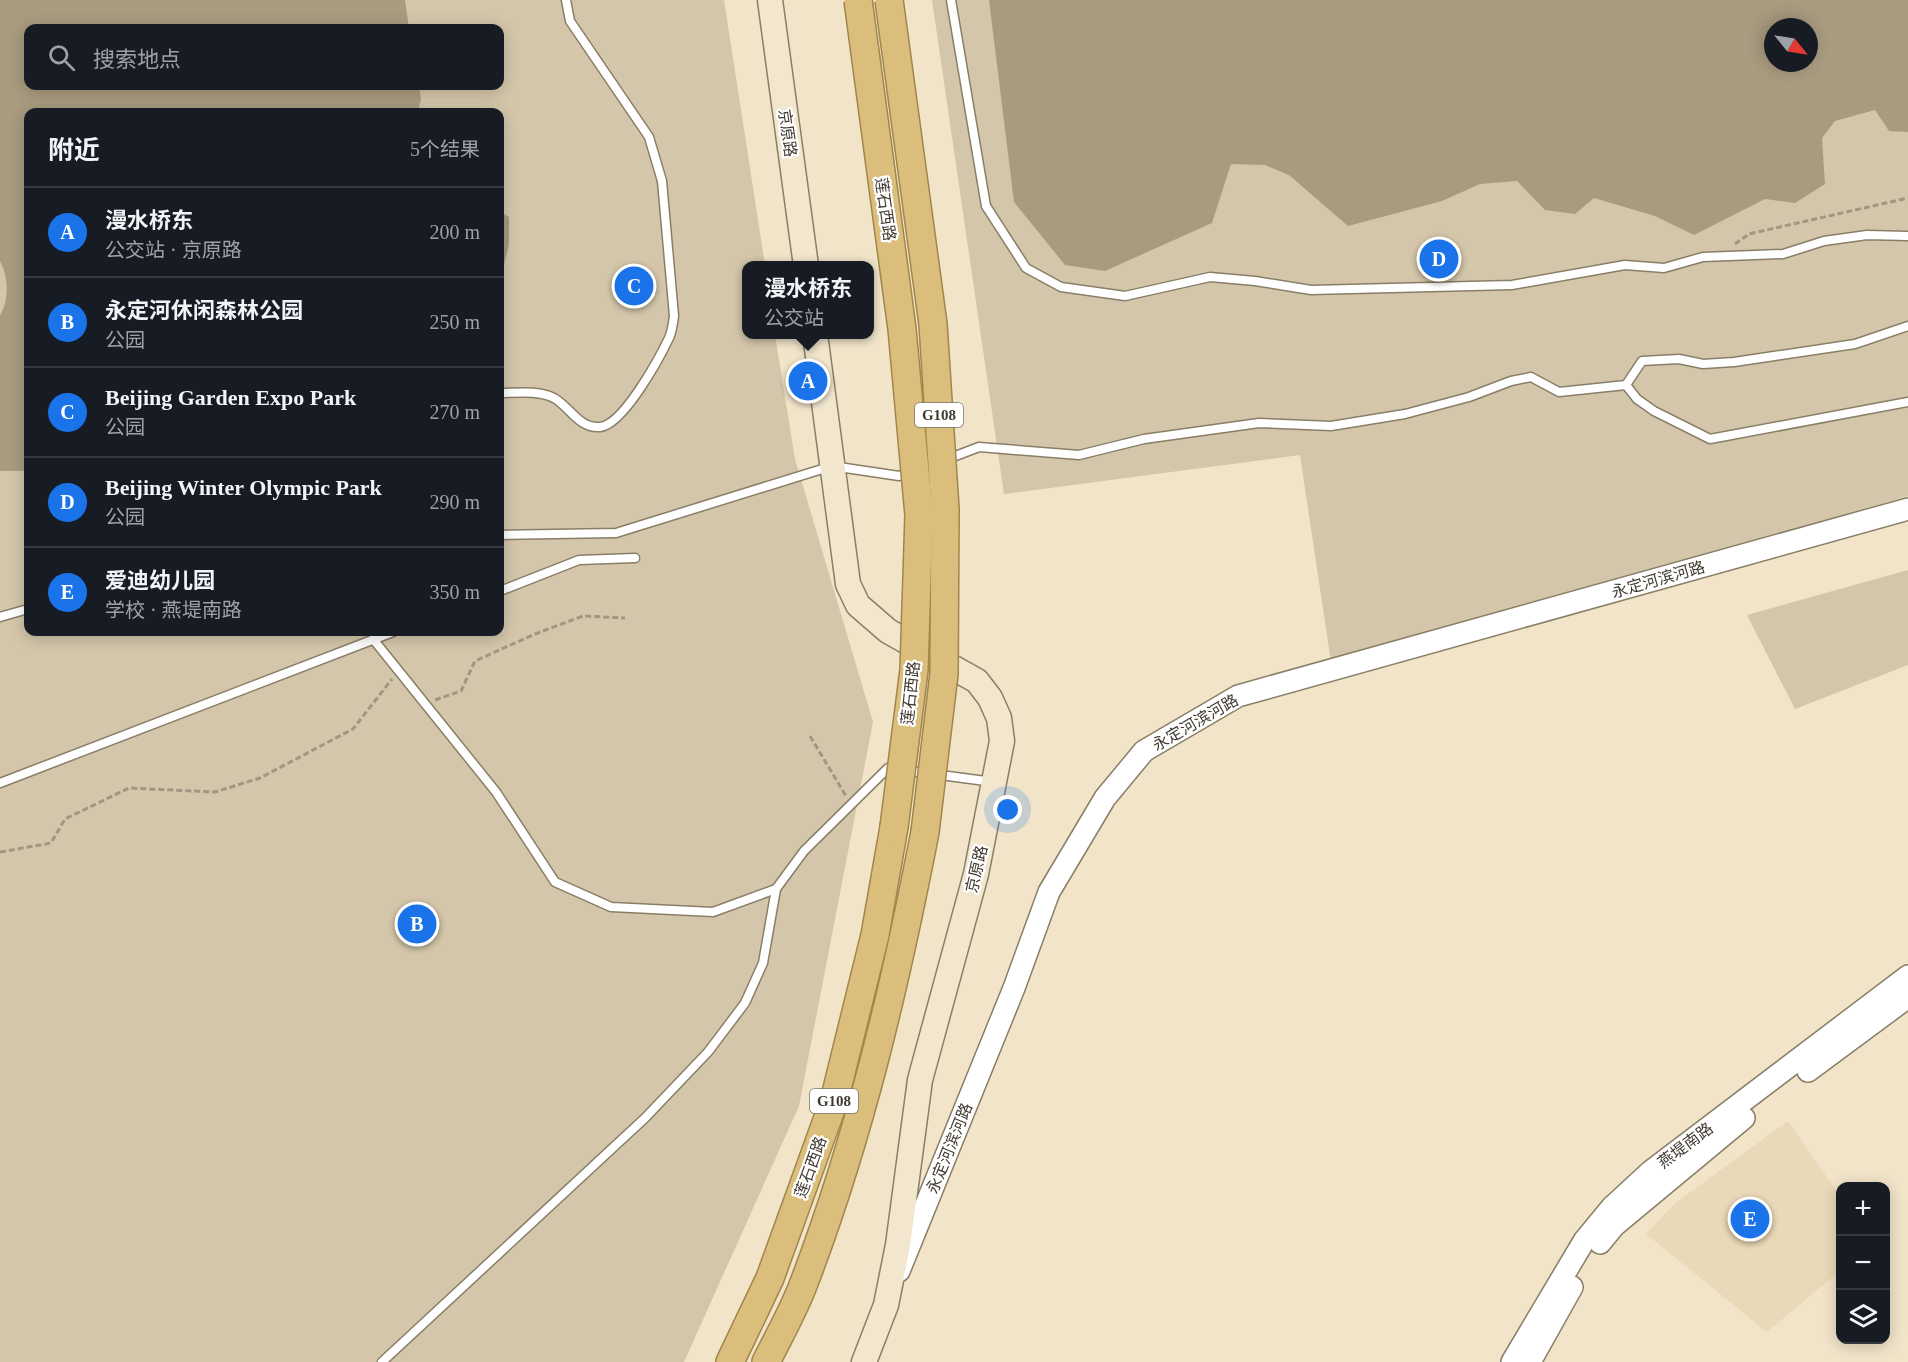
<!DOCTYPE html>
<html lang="zh">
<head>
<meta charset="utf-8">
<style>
	:root { --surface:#171b24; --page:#242831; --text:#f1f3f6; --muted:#9ea1a6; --line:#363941; --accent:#1a73e8 }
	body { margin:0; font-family:"Times New Roman","Noto Sans SC",serif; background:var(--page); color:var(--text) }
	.controls { position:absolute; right:18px; bottom:18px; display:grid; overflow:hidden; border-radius:12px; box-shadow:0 3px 15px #0003 }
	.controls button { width:54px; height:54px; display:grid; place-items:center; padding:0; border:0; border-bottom:2px solid var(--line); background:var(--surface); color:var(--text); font:30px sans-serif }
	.compass { position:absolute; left:1764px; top:18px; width:54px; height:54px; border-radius:50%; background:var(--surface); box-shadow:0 3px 15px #0003; rotate:120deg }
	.you { position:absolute; left:1008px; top:810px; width:21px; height:21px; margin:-15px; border:4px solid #fff; border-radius:50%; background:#1a73e8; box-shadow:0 0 0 9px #1a73e833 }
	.badge { display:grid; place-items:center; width:39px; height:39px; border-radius:50%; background:var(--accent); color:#fff; font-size:20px; font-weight:700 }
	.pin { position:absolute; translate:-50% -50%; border:3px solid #fff; box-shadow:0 2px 6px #0006 }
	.popup { position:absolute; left:742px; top:261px; width:132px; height:78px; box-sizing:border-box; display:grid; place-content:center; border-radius:12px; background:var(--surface); filter:drop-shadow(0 2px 4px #0005); font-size:20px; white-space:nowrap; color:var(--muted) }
	.popup b { font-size:22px; color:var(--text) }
	.popup::after { content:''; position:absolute; left:50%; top:100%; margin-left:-12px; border:12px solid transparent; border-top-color:var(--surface) }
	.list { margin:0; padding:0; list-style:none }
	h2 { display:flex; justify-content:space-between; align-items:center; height:78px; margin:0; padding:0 24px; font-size:26px }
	h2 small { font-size:20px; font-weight:400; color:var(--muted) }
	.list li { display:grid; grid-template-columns:39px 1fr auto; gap:18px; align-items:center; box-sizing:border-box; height:90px; padding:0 24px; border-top:2px solid var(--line) }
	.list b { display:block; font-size:22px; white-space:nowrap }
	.list p { margin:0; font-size:20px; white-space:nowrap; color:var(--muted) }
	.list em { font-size:20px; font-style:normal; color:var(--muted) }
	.icon { flex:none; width:33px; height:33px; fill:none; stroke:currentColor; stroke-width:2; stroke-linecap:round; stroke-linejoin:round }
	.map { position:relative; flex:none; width:1908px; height:1362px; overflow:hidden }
	.search { position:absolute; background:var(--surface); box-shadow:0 3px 15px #0003; left:24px; top:24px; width:480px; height:66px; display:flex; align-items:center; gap:15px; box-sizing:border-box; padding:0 21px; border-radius:12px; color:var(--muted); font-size:22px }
	.panel { position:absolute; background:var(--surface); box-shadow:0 3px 15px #0003; left:24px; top:108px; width:480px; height:528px; border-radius:12px }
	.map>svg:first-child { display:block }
</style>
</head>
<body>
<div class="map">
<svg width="1908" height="1362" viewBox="0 0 1908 1362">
	<rect width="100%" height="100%" fill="#f1e4c9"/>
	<polygon fill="#e9d9b8" points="1788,1121 1840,1196 1840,1271 1767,1332 1646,1234 1674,1204"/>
	<g fill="#d4c6aa" fill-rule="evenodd">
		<path d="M0 0H724L765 265 746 266V334L775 335 795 459 873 722 799 1106 684 1362H0ZM28 28H500V86H28ZM28 112H500V632H28Z"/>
		<path d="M932 0H1908V496L1331 662 1300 455 1004 494ZM1773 27H1809V63H1773Z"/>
		<polygon points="1908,570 1908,665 1795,709 1747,615"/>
	</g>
	<g fill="#a99b7f" fill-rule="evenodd">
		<path d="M0 0H405L409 28H28V86H419L421 99 418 112H28V471H0V316C9 299 9 278 0 261Z"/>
		<path d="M989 0H1908V132L1889 131 1875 110 1835 121 1822 138 1825 184 1795 203 1765 199 1694 235 1655 216 1594 198 1575 214 1545 210 1517 181 1480 184 1442 201 1348 226 1289 175 1265 165 1231 164 1212 223 1105 271 1065 265 1014 202ZM1773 27H1809V63H1773Z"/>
		<polygon points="500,212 509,217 509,244 500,281"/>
	</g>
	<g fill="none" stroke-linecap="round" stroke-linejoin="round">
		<defs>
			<g id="service">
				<polyline points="951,0 986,206 1026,268 1061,287 1125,296 1210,277 1255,281 1311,290 1512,285 1625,265 1664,268 1703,257 1783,254 1824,241 1867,235 1908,236"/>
				<polyline points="1626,385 1637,399 1654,411 1710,439 1908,402"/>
				<path d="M500 393C517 393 538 390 554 398 570 407 579 429 600 427 623 425 659 359 669 338 672 332 673 323 674 316L662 181 649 137 570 21 566 0"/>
				<polyline points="945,460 979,447 1079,455 1144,439 1259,423 1331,426 1405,414 1469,397 1511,381 1531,377 1559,392 1626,385 1642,361 1679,359 1703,364 1734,362 1855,344 1908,326"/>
				<polyline points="500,535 616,533 832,466 899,476 910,472"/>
				<polyline points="500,591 579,560 635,558"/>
				<polyline points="0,617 28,609"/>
				<polyline points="373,639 496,792 555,882 611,907 713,912 776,889"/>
				<polyline points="0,783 393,632"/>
				<polyline points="382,1362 645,1118 708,1052 745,1003 763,963 776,889 804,851 888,768 993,782"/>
			</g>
			<g id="tertiary">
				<polyline points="1808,1071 1908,997"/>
				<polyline points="1600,1243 1614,1226 1744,1118"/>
				<polyline points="899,1271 1014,988 1049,892 1105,798 1144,751 1238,696 1908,509"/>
				<polyline points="1512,1362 1584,1241 1612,1207 1651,1171 1908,976"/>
				<polyline points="1530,1362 1572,1287"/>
			</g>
			<g id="secondary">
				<polyline points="770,0 806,266"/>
				<polyline points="815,334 848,584 858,605 888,631 977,681 990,698 999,718 1002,741 976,874 920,1080 898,1245 886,1305 864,1362"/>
			</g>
			<g id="trunk">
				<polyline points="730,1362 770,1278 834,1101 875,935 894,827"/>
				<path d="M766 1362C778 1338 792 1313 802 1288 859 1140 895 987 925 832"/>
			</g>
		</defs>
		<use href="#service" stroke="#897e66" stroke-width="11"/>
		<use href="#tertiary" stroke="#897e66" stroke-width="24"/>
		<use href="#secondary" stroke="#897e66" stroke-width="27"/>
		<use href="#trunk" stroke="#a0864c" stroke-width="30"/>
		<g stroke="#a09783" stroke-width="3" stroke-dasharray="6 3" stroke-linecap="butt">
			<polyline points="1735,244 1749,234 1908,198"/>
			<polyline points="435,700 461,691 475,661 535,634 583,616 625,618"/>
			<polyline points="810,736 846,796"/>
			<polyline points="0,852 51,843 65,819 129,788 215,792 260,778 353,729 392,679"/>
		</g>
		<use href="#service" stroke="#fff" stroke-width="8"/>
		<use href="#tertiary" stroke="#fff" stroke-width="21"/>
		<use href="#secondary" stroke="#f2e7ce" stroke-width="24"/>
		<use href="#trunk" stroke="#dcbe7c" stroke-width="27"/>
		<defs>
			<g id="trunk-bridge">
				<polyline points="858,0 902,329 919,515 914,670 894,827"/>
				<polyline points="889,0 933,324 945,509 944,674 925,832"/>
			</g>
		</defs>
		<use href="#trunk-bridge" stroke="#a0864c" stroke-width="30" stroke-linecap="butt"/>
		<use href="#trunk-bridge" stroke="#dcbe7c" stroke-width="27"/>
	</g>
	<g text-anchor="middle" stroke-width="4.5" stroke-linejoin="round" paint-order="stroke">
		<g fill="#fff" stroke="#79766f" stroke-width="1.5">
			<rect x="915" y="403" width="48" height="24" rx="4.5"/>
			<rect x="810" y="1089" width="48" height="24" rx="4.5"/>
		</g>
		<g font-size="15" font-weight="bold" fill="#403b31">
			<text x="939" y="420">G108</text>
			<text x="834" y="1106">G108</text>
		</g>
		<g font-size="16" fill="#403b31" stroke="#fff">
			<text transform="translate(788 133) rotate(82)" y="6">京原路</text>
			<text transform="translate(886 209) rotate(82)" y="6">莲石西路</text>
			<text transform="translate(1658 579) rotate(-16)" y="6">永定河滨河路</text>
			<text transform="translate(910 693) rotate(-84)" y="6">莲石西路</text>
			<text transform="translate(1195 722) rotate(-30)" y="6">永定河滨河路</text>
			<text transform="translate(976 869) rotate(-77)" y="6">京原路</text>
			<text transform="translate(1685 1145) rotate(-37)" y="6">燕堤南路</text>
			<text transform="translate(949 1148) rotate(-68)" y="6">永定河滨河路</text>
			<text transform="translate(810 1167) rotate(-70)" y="6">莲石西路</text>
		</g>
	</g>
</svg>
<div class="controls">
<button>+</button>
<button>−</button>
<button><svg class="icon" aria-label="layers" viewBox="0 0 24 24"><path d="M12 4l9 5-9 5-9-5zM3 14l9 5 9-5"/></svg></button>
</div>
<svg class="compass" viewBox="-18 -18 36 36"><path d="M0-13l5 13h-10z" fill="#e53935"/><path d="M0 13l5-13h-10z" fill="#9ea1a6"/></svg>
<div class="you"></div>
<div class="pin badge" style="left:808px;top:381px">A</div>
<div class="popup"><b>漫水桥东</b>公交站</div>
<div class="pin badge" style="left:417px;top:924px">B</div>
<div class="pin badge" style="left:634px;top:286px">C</div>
<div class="pin badge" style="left:1439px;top:259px">D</div>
<div class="pin badge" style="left:1750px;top:1219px">E</div>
<div class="search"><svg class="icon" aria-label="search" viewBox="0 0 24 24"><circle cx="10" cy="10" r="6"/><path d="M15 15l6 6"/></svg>搜索地点</div>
<section class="panel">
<h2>附近<small>5个结果</small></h2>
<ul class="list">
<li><span class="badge">A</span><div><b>漫水桥东</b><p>公交站 · 京原路</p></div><em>200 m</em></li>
<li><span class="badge">B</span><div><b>永定河休闲森林公园</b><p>公园</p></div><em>250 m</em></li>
<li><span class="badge">C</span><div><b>Beijing Garden Expo Park</b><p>公园</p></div><em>270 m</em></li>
<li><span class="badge">D</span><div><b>Beijing Winter Olympic Park</b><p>公园</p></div><em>290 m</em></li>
<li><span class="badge">E</span><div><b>爱迪幼儿园</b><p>学校 · 燕堤南路</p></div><em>350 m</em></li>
</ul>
</section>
</div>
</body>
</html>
